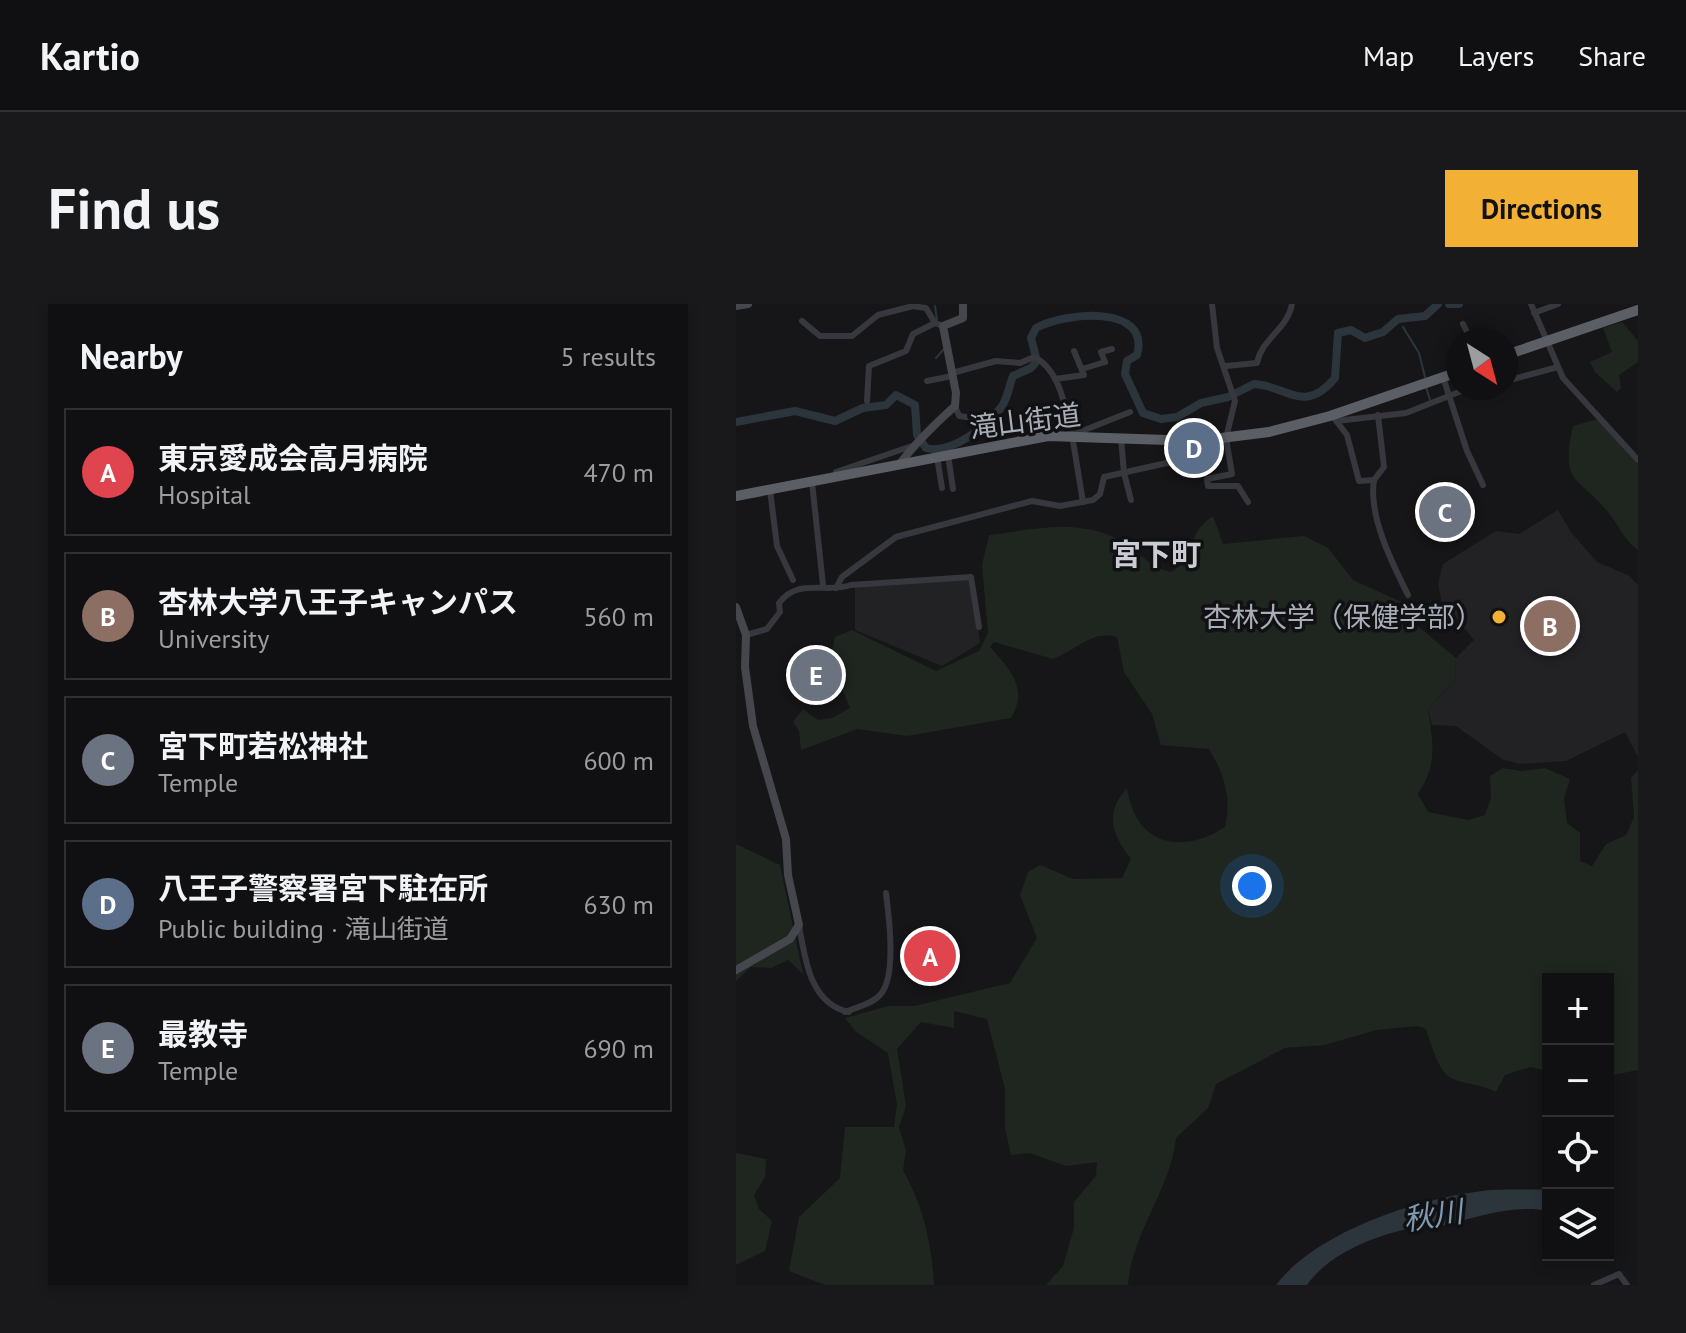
<!DOCTYPE html>
<html lang="en">
<head>
<meta charset="utf-8">
<style>
	:root { --surface:#101012; --page:#19191b; --text:#f1f3f6; --muted:#9c9d9f; --line:#303032; --accent:#f2b134 }
	body { margin:0; font-family:"PT Sans","Noto Sans JP",sans-serif; background:var(--page); color:var(--text) }
	.controls { position:absolute; right:24px; bottom:24px; display:grid; overflow:hidden; border-radius:0px; box-shadow:0 4px 12px #0003 }
	.controls button { width:72px; height:72px; display:grid; place-items:center; padding:0; border:0; border-bottom:2px solid var(--line); background:var(--surface); color:var(--text); font:40px sans-serif }
	.compass { position:absolute; left:710px; top:24px; width:72px; height:72px; border-radius:50%; background:var(--surface); box-shadow:0 4px 12px #0003; rotate:144deg }
	.you { position:absolute; left:516px; top:582px; width:28px; height:28px; margin:-20px; border:6px solid #fff; border-radius:50%; background:#1a73e8; box-shadow:0 0 0 12px #1a73e833 }
	.badge { display:grid; place-items:center; width:52px; height:52px; border-radius:50%; background:var(--accent); color:#fff; font-size:26px; font-weight:700 }
	.pin { position:absolute; translate:-50% -50%; border:4px solid #fff; box-shadow:0 2px 8px #0006 }
	.list { margin:0; padding:0; list-style:none }
	h2 { display:flex; justify-content:space-between; align-items:center; height:104px; margin:0; padding:0 32px; font-size:34px }
	h2 small { font-size:26px; font-weight:400; color:var(--muted) }
	.list li { display:grid; grid-template-columns:52px 1fr auto; gap:24px; align-items:center; box-sizing:border-box; height:128px; margin:0 16px 16px; padding:0 16px; border:2px solid var(--line); border-radius:0px }
	.list b { display:block; font-size:30px; white-space:nowrap }
	.list p { margin:0; font-size:26px; white-space:nowrap; color:var(--muted) }
	.list em { font-size:26px; font-style:normal; color:var(--muted) }
	.icon { flex:none; width:44px; height:44px; fill:none; stroke:currentColor; stroke-width:2; stroke-linecap:round; stroke-linejoin:round }
	.map { position:relative; flex:none; width:902px; height:981px; overflow:hidden; border-radius:0px }
	header { display:flex; align-items:center; gap:48px; box-sizing:border-box; height:112px; padding:0 40px; background:var(--surface); border-bottom:2px solid var(--line) }
	header strong { font-size:38px }
	nav { display:flex; gap:44px; margin-inline-start:auto; font-size:28px }
	.intro { display:flex; align-items:center; justify-content:space-between; box-sizing:border-box; height:192px; padding:0 48px }
	h1 { margin:0; font-size:56px }
	.button { padding:20px 36px; border-radius:0px; background:var(--accent); color:#111; font-size:28px; font-weight:700 }
	main { display:flex; gap:48px; padding:0 48px }
	aside { flex:1; background:var(--surface); border-radius:0px; box-shadow:0 4px 12px #0003 }
	.map>svg:first-child { display:block }
</style>
</head>
<body>
<header>
<strong>Kartio</strong>
<nav><a>Map</a><a>Layers</a><a>Share</a></nav>
</header>
<div class="intro"><h1>Find us</h1><a class="button">Directions</a></div>
<main>
<aside>
<h2>Nearby<small>5 results</small></h2>
<ul class="list">
<li><span class="badge" style="background:#e0444e">A</span><div><b>東京愛成会高月病院</b><p>Hospital</p></div><em>470 m</em></li>
<li><span class="badge" style="background:#8d6e63">B</span><div><b>杏林大学八王子キャンパス</b><p>University</p></div><em>560 m</em></li>
<li><span class="badge" style="background:#6b7280">C</span><div><b>宮下町若松神社</b><p>Temple</p></div><em>600 m</em></li>
<li><span class="badge" style="background:#5c6f8a">D</span><div><b>八王子警察署宮下駐在所</b><p>Public building · 滝山街道</p></div><em>630 m</em></li>
<li><span class="badge" style="background:#6b7280">E</span><div><b>最教寺</b><p>Temple</p></div><em>690 m</em></li>
</ul>
</aside>
<div class="map">
<svg width="902" height="981" viewBox="0 0 902 981">
	<rect width="100%" height="100%" fill="#161618"/>
	<g fill="#222225">
		<polygon points="822,206 835,228 861,258 892,271 902,281 902,453 889,428 830,457 784,460 766,455 720,422 696,421 692,405 719,375 720,354 738,336 716,309 707,303 702,280 707,260 760,227 783,230"/>
		<polygon points="235,273 244,339 206,362 119,326 119,280"/>
	</g>
	<g fill="#1e261f">
		<polygon points="886,18 902,37 902,58 883,71 885,84 881,88 859,68 854,58 876,48 867,24"/>
		<path d="M862 115 902 156V246C886 233 886 226 875 212 844 171 823 183 837 122Z"/>
		<path d="M477 212 487 240 568 232 592 244 617 276 670 300 677 318 720 354 719 375 692 405C697 439 702 460 682 490L692 508 732 516 749 511 755 494 754 472 767 464 785 467 809 464 834 475 828 494 831 519 844 529V557L856 562 870 540 890 531 898 513 895 474 902 466V766L872 772V675H812V767L794 763 769 771 760 788C745 780 732 781 717 775 702 769 695 739 690 725L682 722 641 726 588 741 549 744 480 780 472 804 440 834C434 887 396 929 392 981H310L327 962 338 924V898L360 872 361 858 330 862 294 849 275 851 269 824V785L251 715 218 707V724L185 718 161 745 170 802 163 823 170 847 167 866C187 901 196 941 198 981H89L53 967 63 913 104 874 109 823H158L161 800 152 749 119 727 109 714 153 702H178L274 679 301 634 284 591 292 568 304 561 337 575 386 574 395 555C376 531 368 509 391 484 399 540 444 552 489 523 496 494 488 470 473 445L425 441 416 410 388 368 381 333C355 326 340 347 317 355L258 338 254 343C274 365 293 385 275 414L171 432 121 425 65 446 63 427 57 418 67 405 82 416 96 414 114 404 94 355 99 333 116 326 200 367 243 347 252 329 246 261 253 231C292 226 339 215 377 233 397 242 412 263 435 268 462 252 449 230 477 212Z"/>
		<polygon points="0,540 44,561 67,670 52,656 35,664 15,663 0,677"/>
		<polygon points="0,849 30,855 29,873 18,891 23,905 36,917 29,947 0,961"/>
	</g>
	<path fill="#2c353c" d="M812 885V907C777 900 742 913 709 921 696 924 684 922 672 925 635 933 593 950 571 981H540C582 926 688 892 756 886 775 885 794 886 812 885Z"/>
	<g fill="none" stroke-linecap="round" stroke-linejoin="round">
		<g stroke="#2c353c" stroke-width="2">
			<polyline points="199,2 201,16"/>
			<polyline points="667,23 683,49 689,73"/>
			<polyline points="200,54 208,45"/>
			<polyline points="690,83 694,96"/>
		</g>
		<g stroke="#2c353c" stroke-width="8">
			<polyline points="713,0 723,0"/>
			<path d="M0 118 59 107 99 117 127 104 150 101 160 91 179 101 181 131 190 144C214 151 253 122 266 102 272 93 273 82 277 72L295 64 301 57 295 34 300 24C330 8 415 0 401 51L391 57 389 70 407 109 425 115 441 113 465 99 492 93 518 80C552 82 568 111 599 74L602 29 615 26 629 34 647 28 662 15 689 12 702 0"/>
		</g>
		<g stroke="#37383d" stroke-width="6">
			<polyline points="476,0 481,44 499,97 490,134 496,170 471,175 472,182 502,182 512,198"/>
			<polyline points="795,0 827,74 902,156"/>
			<polyline points="798,9 822,0"/>
			<polyline points="66,17 84,32 116,32 142,11 177,2 190,4 199,19 207,22"/>
			<polyline points="727,20 735,36"/>
			<path d="M490 62 521 59C526 34 552 25 556 0"/>
			<polyline points="346,65 369,58 365,48 376,45"/>
			<path d="M216 69 260 57 284 59 298 53C325 66 329 105 336 131L394 108"/>
			<polyline points="707,73 731,147 747,181"/>
			<polyline points="319,75 348,71 338,47"/>
			<polyline points="191,77 216,72"/>
			<polyline points="770,77 822,63"/>
			<polyline points="131,97 133,62 170,47 177,30 199,19"/>
			<polyline points="219,102 223,112 237,114"/>
			<polyline points="600,117 670,109 733,84"/>
			<path d="M601 118 611 131 623 177 638 176C632 211 656 259 672 291"/>
			<polyline points="336,131 347,198"/>
			<polyline points="385,134 388,169 395,196"/>
			<polyline points="212,151 217,185"/>
			<polyline points="201,153 206,184"/>
			<polyline points="100,168 176,142"/>
			<polyline points="638,176 648,163 642,111"/>
			<polyline points="76,178 87,281"/>
			<polyline points="34,186 41,242 57,276"/>
			<polyline points="100,284 106,273 160,233 296,197 324,202 357,196 364,190 368,173 462,152 461,137"/>
			<path d="M10 331 31 325 44 308 43 299C63 273 90 290 115 281L235 273 243 323"/>
			<path d="M63 621C69 655 74 700 113 708"/>
			<path d="M109 708C121 703 136 700 144 691 161 673 153 613 150 589"/>
			<polyline points="858,981 883,970 891,981"/>
		</g>
		<g stroke="#45474d" stroke-width="8">
			<polyline points="0,2 12,0"/>
			<path d="M163 161C179 139 199 120 219 102L220 89 207 22 227 14V0"/>
			<polyline points="0,303 10,331 9,363 17,422 50,535 52,571 63,621 54,635 0,666"/>
		</g>
		<g stroke="#5b5e65" stroke-width="10">
			<polyline points="770,51 902,6"/>
			<polyline points="0,192 312,132 461,137 533,128 594,112 722,68"/>
		</g>
	</g>
	<circle fill="#f2b134" stroke="#111113" stroke-width="3" cx="763" cy="313" r="8"/>
	<g text-anchor="middle" stroke-width="7" stroke-linejoin="round" paint-order="stroke">
		<g font-size="28" fill="#a8adb8" stroke="#111113">
			<text transform="translate(289 117) rotate(-7)" y="10">滝山街道</text>
		</g>
		<g font-size="28" fill="#a8adb8" stroke="#111113" text-anchor="end">
			<text x="747" y="323">杏林大学（保健学部）</text>
		</g>
		<g font-size="30" font-weight="bold" fill="#c9ccd4" stroke="#111113">
			<text x="420" y="261">宮下町</text>
		</g>
		<g font-size="30" font-style="italic" fill="#7f9bb3" stroke="#111113">
			<text transform="translate(697 912) rotate(-9)" y="10">秋川</text>
		</g>
	</g>
</svg>
<div class="controls">
<button>+</button>
<button>−</button>
<button><svg class="icon" aria-label="locate" viewBox="0 0 24 24"><circle cx="12" cy="12" r="6"/><path d="M12 2v4M12 18v4M2 12h4M18 12h4"/></svg></button>
<button><svg class="icon" aria-label="layers" viewBox="0 0 24 24"><path d="M12 4l9 5-9 5-9-5zM3 14l9 5 9-5"/></svg></button>
</div>
<svg class="compass" viewBox="-18 -18 36 36"><path d="M0-13l5 13h-10z" fill="#e53935"/><path d="M0 13l5-13h-10z" fill="#9c9d9f"/></svg>
<div class="you"></div>
<div class="pin badge" style="left:194px;top:652px;background:#e0444e">A</div>
<div class="pin badge" style="left:814px;top:322px;background:#8d6e63">B</div>
<div class="pin badge" style="left:709px;top:208px;background:#6b7280">C</div>
<div class="pin badge" style="left:458px;top:144px;background:#5c6f8a">D</div>
<div class="pin badge" style="left:80px;top:371px;background:#6b7280">E</div>
</div>
</main>
</body>
</html>
